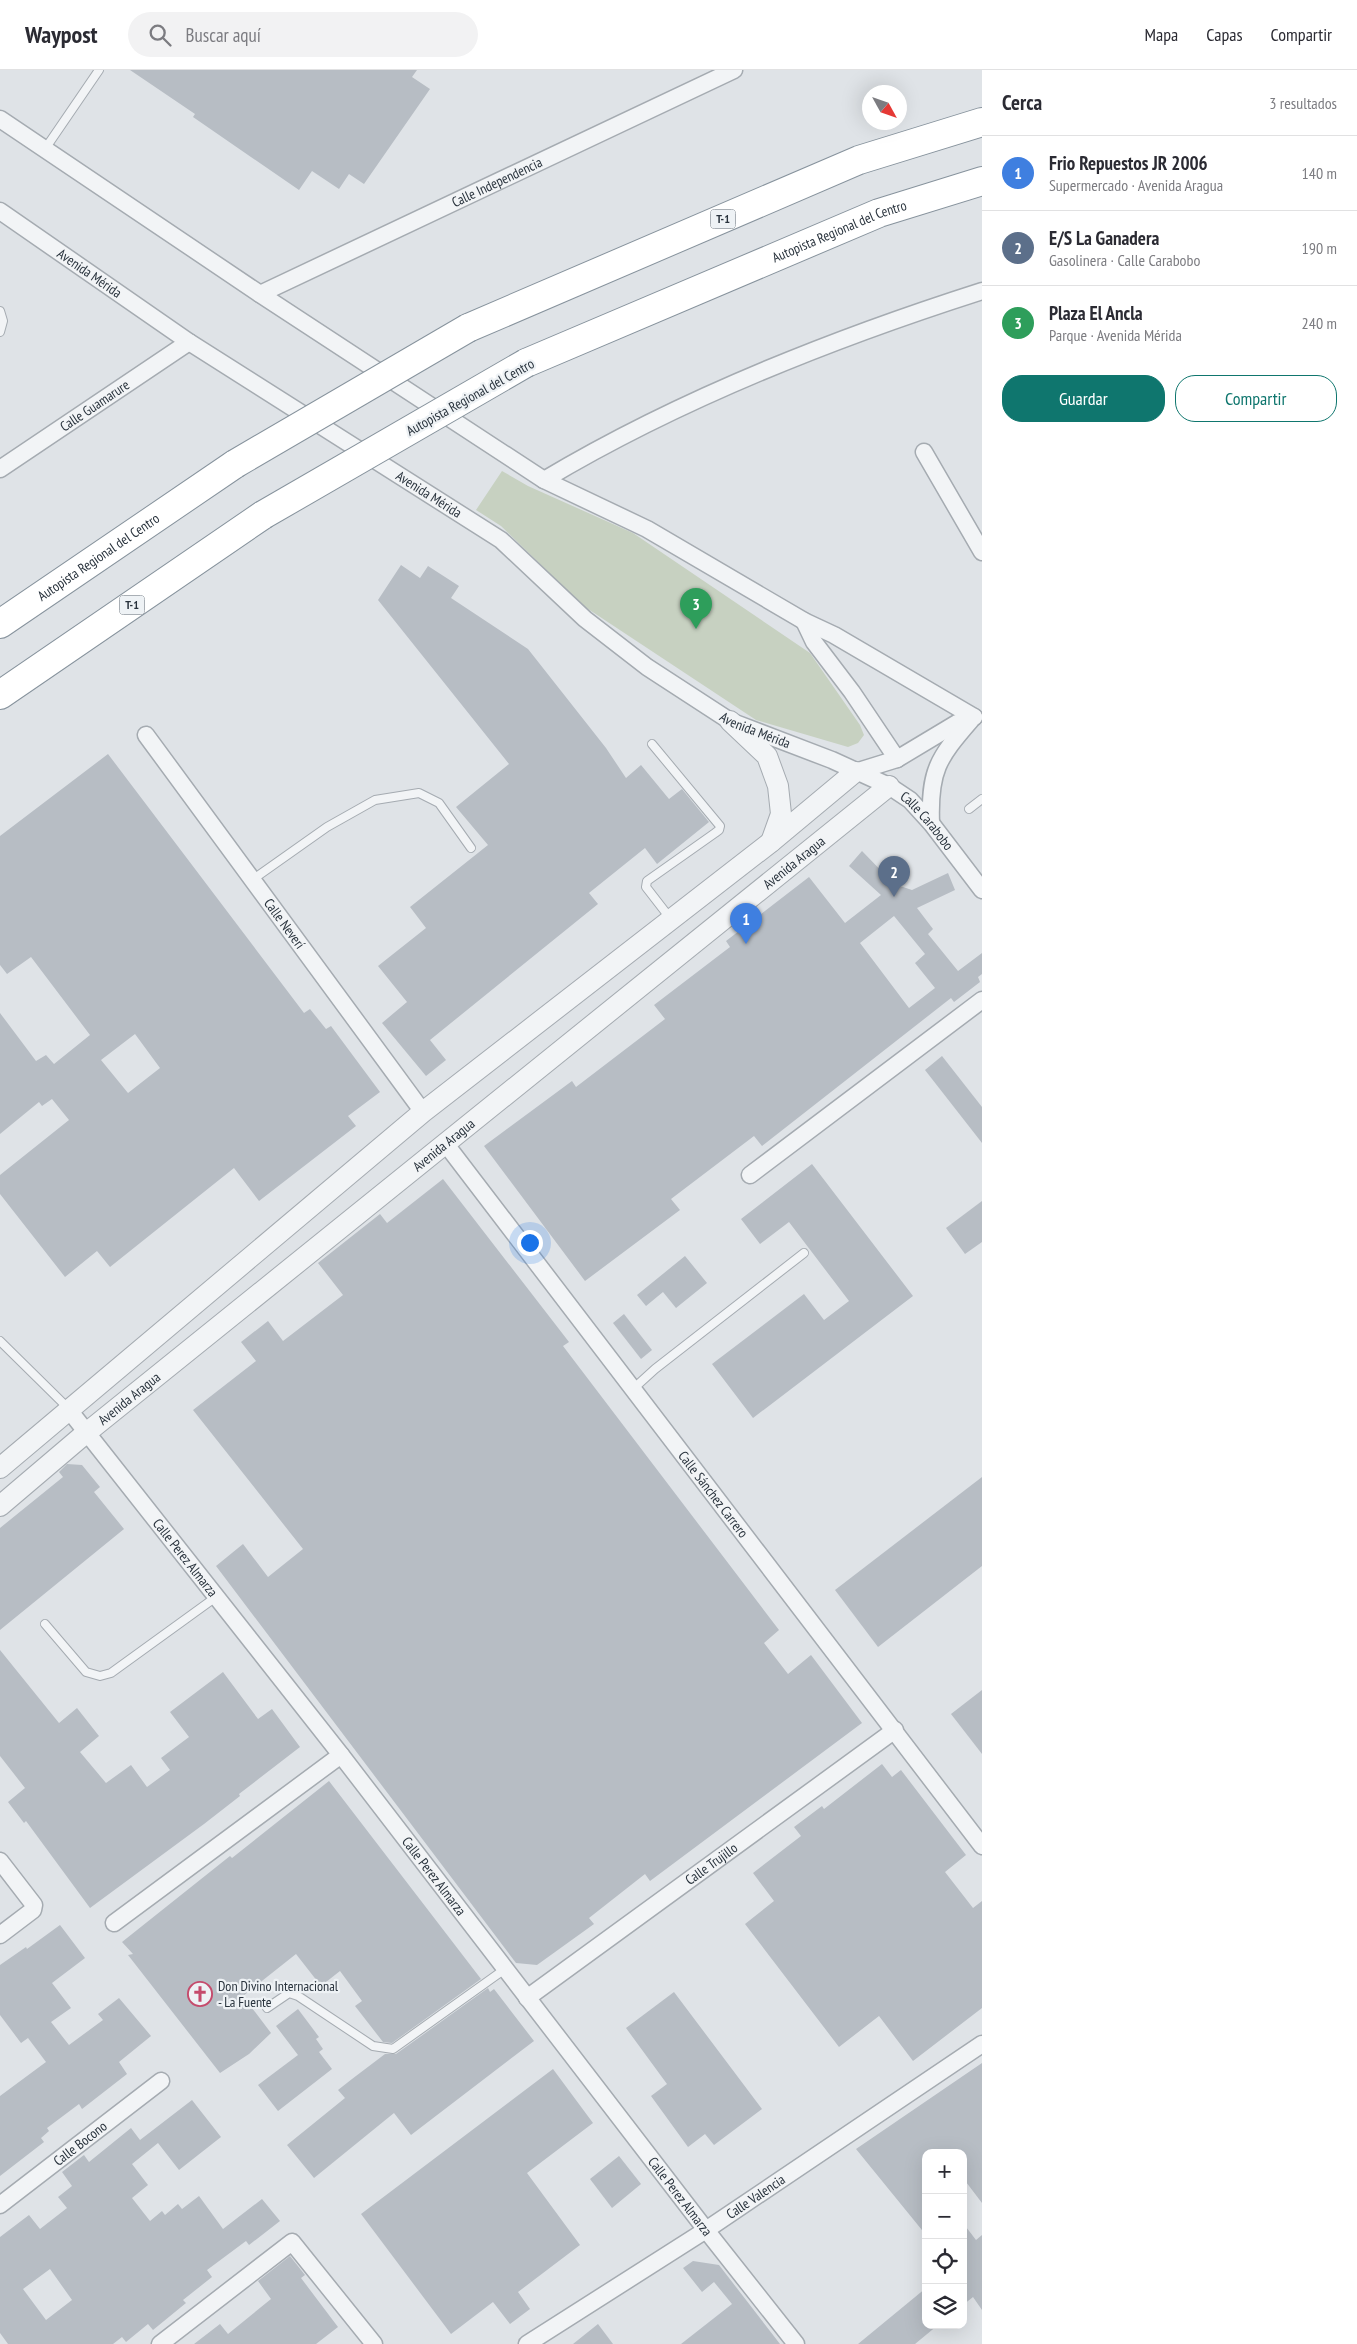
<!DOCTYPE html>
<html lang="es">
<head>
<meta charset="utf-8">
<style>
	:root { --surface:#fff; --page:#f2f2f3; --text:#2b2b33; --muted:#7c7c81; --line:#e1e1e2; --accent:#0f766e }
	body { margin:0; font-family:"PT Sans Narrow",sans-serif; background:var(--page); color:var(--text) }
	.controls { position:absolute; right:15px; bottom:15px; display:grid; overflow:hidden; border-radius:10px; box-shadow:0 5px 20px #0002 }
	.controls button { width:45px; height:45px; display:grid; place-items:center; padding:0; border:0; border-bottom:1px solid var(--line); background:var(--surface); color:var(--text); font:25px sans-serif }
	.compass { position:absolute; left:862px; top:15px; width:45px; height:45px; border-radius:50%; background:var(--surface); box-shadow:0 5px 20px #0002; rotate:130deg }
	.you { position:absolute; left:529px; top:1172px; width:18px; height:18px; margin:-12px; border:4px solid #fff; border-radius:50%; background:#1a73e8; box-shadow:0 0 0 8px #1a73e833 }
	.badge { display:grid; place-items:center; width:32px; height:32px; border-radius:50%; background:var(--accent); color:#fff; font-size:16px; font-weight:700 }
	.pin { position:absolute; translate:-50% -41px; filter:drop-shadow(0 1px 2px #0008) }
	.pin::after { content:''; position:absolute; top:26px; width:18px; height:15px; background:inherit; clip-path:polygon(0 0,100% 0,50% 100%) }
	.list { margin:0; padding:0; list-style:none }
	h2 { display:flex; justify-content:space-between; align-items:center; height:65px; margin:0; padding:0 20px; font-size:21px }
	h2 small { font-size:16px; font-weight:400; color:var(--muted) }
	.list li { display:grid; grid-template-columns:32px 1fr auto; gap:15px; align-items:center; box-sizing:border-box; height:75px; padding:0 20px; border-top:1px solid var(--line) }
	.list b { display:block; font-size:19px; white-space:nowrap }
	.list p { margin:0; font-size:16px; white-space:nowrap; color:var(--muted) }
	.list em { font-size:16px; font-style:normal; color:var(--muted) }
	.actions { display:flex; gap:10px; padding:15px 20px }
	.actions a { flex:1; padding:11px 0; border:1px solid var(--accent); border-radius:20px; text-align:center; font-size:18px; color:var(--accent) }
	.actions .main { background:var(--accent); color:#fff }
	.icon { flex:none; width:28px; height:28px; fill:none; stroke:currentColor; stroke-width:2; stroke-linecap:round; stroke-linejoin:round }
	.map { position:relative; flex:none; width:982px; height:2274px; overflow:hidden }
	header { display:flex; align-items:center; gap:30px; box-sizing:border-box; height:70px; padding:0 25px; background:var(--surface); border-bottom:1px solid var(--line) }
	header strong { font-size:24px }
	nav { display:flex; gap:28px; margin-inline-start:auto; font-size:18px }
	.search { width:350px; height:45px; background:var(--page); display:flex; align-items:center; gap:12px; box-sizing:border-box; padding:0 18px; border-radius:28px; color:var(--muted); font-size:19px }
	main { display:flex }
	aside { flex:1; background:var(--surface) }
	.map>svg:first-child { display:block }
</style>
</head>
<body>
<header>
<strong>Waypost</strong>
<div class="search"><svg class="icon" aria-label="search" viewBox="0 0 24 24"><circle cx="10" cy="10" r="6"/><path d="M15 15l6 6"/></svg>Buscar aquí</div>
<nav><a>Mapa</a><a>Capas</a><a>Compartir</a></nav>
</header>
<main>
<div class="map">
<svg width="982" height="2274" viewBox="0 0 982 2274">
	<rect width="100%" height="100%" fill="#dfe3e7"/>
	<polygon fill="#c7d1c1" points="502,401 528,416 633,463 810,583 860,655 864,665 858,673 848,677 756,650 582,535 501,456 476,440"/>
	<g fill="#b7bdc4" fill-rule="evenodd">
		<polygon points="130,0 417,0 412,7 430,19 364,114 349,104 339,119 312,101 299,120 193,47 195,44"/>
		<polygon points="401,495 420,508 428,496 459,516 451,528 528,579 606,678 626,708 641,695 669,729 682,719 709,752 657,794 645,778 589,823 598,834 430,970 446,990 426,1006 382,953 407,932 378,896 426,858 410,837 488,775 456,737 509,694 378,530"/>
		<path d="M108 684 304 943 310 939 326 959 331 956 380 1022 348 1046 356 1056 259 1131 234 1098 110 1197 97 1181 65 1207 0 1124V1105L69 1050 52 1029 42 1036 39 1032 0 1064V943L36 991 46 985 54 994 90 965 31 887 7 904 0 895V766ZM135 964 160 998 128 1023 101 990Z"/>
		<path d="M862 781 894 814 912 820 948 803 955 820 917 838 933 859 928 864 958 901 982 883V904L978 907 980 912 954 932 951 928 762 1076 754 1066 671 1129 680 1140 585 1211 484 1076 572 1011 576 1017 665 949 654 935 730 877 726 871 809 807 845 853 881 825 849 796ZM894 846 925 884 915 893 935 918 909 938 860 873Z"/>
		<polygon points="942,986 982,1037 982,1073 925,1000"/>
		<polygon points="812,1094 913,1226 753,1348 712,1294 804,1224 824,1250 849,1231 789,1152 760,1174 741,1149"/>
		<polygon points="443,1109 569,1272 563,1276 779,1560 764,1573 788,1604 811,1585 862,1653 650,1811 645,1804 589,1848 594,1854 537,1895 516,1893 216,1496 243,1474 268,1507 303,1479 193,1340 256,1291 241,1272 268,1251 283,1271 343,1225 318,1193 380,1144 387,1153"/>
		<polygon points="982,1131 982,1172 965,1184 946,1158"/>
		<polygon points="685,1186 707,1213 676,1238 663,1222 646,1236 637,1225"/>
		<polygon points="624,1244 652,1280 641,1289 613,1253"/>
		<polygon points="67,1394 82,1395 100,1417 94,1422 124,1459 0,1560 0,1458 63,1407 59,1402"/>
		<polygon points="982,1407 982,1496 878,1577 835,1520"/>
		<polygon points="0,1580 59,1653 77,1638 99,1666 80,1682 106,1713 131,1695 147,1717 170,1700 161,1688 189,1667 170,1642 223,1602 258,1649 272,1639 300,1677 239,1724 240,1726 204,1754 90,1838 26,1751 24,1753 8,1732 25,1718 0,1686"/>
		<polygon points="982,1620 982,1684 951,1644"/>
		<polygon points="882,1694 892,1707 901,1700 966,1785 945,1802 973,1838 982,1831 982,1938 913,1991 879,1946 839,1977 745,1854 774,1831 753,1803 801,1766 794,1757 822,1736 824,1739"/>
		<polygon points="329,1711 481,1909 392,1973 383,1972 355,1936 362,1931 340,1901 321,1916 296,1884 243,1926 271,1963 249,1984 220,2003 128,1885 133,1884 122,1872 230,1786 232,1788"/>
		<polygon points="60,1855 85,1888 52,1913 71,1938 51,1952 69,1975 103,1950 98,1944 119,1928 151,1966 119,1992 127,2004 82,2039 79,2034 47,2058 49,2061 41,2068 44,2072 0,2106 0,2026 46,1992 28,1968 21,1973 0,1945 0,1895 26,1877 27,1879"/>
		<polygon points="488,1918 490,1922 494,1919 534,1971 411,2065 394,2043 314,2108 287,2075 345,2028 338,2020 352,2009 385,1984 396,1984"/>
		<polygon points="674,1922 762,2039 714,2075 705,2064 688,2077 651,2026 667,2014 626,1958"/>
		<polygon points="298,1939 319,1967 316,1969 323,1979 319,1982 332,1999 278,2041 258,2015 298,1985 276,1956"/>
		<polygon points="982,1993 982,2133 963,2108 963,2083 926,2083 926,2165 856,2079"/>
		<polygon points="553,1999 593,2053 527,2103 580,2175 518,2222 530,2239 510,2254 493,2232 451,2264 361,2144"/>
		<path d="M192 2030 221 2067 179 2100 158 2073 132 2094 148 2115 132 2128 150 2151 162 2141 165 2145 178 2134 182 2139 199 2126 223 2159 262 2129 280 2151 249 2175 246 2171 207 2200 212 2207 183 2230 186 2233 153 2260 148 2254 126 2272 122 2267 113 2274H8L0 2263V2167L29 2145 40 2159 67 2138 58 2127 72 2116 62 2102 84 2085 89 2092 131 2058 140 2070ZM50 2199 72 2230 46 2250 23 2219Z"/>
		<polygon points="619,2086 641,2114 612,2138 590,2109"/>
		<polygon points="963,2153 976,2170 982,2165 982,2240 973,2227 963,2235"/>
		<polygon points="290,2186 305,2205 301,2208 338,2257 316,2274 194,2274 220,2254 228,2264 271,2229 258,2211"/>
		<polygon points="693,2191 719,2195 780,2274 681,2274 732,2234 714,2212 702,2222 683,2198"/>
		<polygon points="926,2218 926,2255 938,2255 915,2274 858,2274"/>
		<polygon points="598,2254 613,2274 573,2274"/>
	</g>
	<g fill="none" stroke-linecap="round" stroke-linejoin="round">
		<defs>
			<g id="service">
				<polyline points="45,79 99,0"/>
				<polyline points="0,241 3,251 0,262"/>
				<polyline points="652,674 720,756 719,760 715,763 647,811 646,817 670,848"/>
				<polyline points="969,739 982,729"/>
				<polyline points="252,810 327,757 375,730 419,723 439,733 471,778"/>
				<polyline points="0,1271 68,1338"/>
				<polyline points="633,1319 655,1299 804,1183"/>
				<polyline points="45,1554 86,1602 100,1606 111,1603 216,1527"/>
				<polyline points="267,1938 289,1923 298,1926 373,1976 393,1979 505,1899"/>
			</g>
			<g id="minor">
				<polyline points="0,49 260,224 544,410 647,459 804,551 834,565 974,647"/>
				<path id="s1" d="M0 141 189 272 501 470 585 549 647 597 730 651 832 690 889 716 910 730 931 753 982 820"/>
				<path id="s2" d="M260 224 734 0"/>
				<polyline points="924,382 982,482"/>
				<path id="s3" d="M0 399 189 272"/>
				<path d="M544 410C676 331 835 268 982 221"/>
				<polyline points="804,551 814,572 852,622 897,689"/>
				<path id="s4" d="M146 665 423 1042"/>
				<polyline points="855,702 897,689 957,653 974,647"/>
				<path d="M931 753C929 701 938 688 971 650"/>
				<path id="s5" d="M445 1073 982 1776"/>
				<polyline points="750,1105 982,930"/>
				<path id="s6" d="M69 1340 341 1685 706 2160 796 2274"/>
				<polyline points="0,1791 34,1835 33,1840 0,1865"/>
				<polyline points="114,1853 341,1685"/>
				<path id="s7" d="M527 1928 895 1660"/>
				<path id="s8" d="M0 2135 161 2011"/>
				<polyline points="160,2274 292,2172 374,2274"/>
				<path id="s9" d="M527 2274 706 2160 982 1974"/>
			</g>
			<g id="tertiary">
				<polyline points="730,651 767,686 778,716 781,744 771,772"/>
				<polyline points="0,1398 423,1042 771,772 855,702"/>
				<path id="s10" d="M0 1436 80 1368 889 716"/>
			</g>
			<g id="motorway">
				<polyline points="468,258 859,90 982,52"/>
				<path id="s11" d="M526 293 879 143 982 111"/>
				<path id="s12" d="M0 554 235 394"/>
				<polyline points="0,625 263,445"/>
			</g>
		</defs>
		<use href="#service" stroke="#a5abb1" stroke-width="10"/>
		<use href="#minor" stroke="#a5abb1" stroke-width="19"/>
		<use href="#tertiary" stroke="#a5abb1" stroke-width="22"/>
		<use href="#motorway" stroke="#87939d" stroke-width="30"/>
		<use href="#service" stroke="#f2f4f6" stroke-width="8"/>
		<use href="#minor" stroke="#f2f4f6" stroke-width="16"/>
		<use href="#tertiary" stroke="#f2f4f6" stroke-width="20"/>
		<use href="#motorway" stroke="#fff" stroke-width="28"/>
		<defs>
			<g id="motorway-bridge">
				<polyline points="235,394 468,258"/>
				<polyline points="263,445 526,293"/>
			</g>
		</defs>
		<use href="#motorway-bridge" stroke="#87939d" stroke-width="30" stroke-linecap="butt"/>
		<use href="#motorway-bridge" stroke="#fff" stroke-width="28"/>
	</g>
	<defs>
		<symbol id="church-ring" viewBox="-11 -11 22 22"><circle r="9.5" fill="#eef2f5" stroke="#c54b6c" stroke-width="1.5"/><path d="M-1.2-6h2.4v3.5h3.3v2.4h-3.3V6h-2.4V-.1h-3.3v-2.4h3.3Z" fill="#c54b6c"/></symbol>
	</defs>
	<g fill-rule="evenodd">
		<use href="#church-ring" x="186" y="1910" width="28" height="28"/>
	</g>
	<g text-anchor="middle" stroke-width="4.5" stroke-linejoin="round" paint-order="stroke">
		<g fill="#eef2f5" stroke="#646c74" stroke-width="1">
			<rect x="710.5" y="139.5" width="25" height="19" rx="4"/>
			<rect x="119.5" y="525.5" width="25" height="19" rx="4"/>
		</g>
		<g font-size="12" font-weight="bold" fill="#29333d">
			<text x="723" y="153">T-1</text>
			<text x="132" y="539">T-1</text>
		</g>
		<g font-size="14" fill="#29333d" stroke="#eef2f5">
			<text dy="5" stroke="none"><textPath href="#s2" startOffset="262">Calle Independencia</textPath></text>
			<text dy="5" stroke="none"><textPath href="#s11" startOffset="340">Autopista Regional del Centro</textPath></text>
			<text dy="5" stroke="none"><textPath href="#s1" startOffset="109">Avenida Mérida</textPath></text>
			<text transform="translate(470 327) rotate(-29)" y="5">Autopista Regional del Centro</text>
			<text dy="5" stroke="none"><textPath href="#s3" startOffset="114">Calle Guamarure</textPath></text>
			<text dy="5" stroke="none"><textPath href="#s1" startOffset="514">Avenida Mérida</textPath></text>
			<text dy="5" stroke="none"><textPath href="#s12" startOffset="119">Autopista Regional del Centro</textPath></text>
			<text dy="5" stroke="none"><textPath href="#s1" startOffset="919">Avenida Mérida</textPath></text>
			<text dy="5" stroke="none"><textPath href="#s1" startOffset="1116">Calle Carabobo</textPath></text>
			<text dy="5" stroke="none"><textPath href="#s10" startOffset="1022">Avenida Aragua</textPath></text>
			<text dy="5" stroke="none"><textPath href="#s4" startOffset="234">Calle Neverí</textPath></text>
			<text dy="5" stroke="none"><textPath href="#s10" startOffset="572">Avenida Aragua</textPath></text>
			<text dy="5" stroke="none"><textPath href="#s10" startOffset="168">Avenida Aragua</textPath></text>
			<text dy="5" stroke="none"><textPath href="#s5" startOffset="442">Calle Sánchez Carrero</textPath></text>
			<text dy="5" stroke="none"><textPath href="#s6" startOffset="188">Calle Perez Almarza</textPath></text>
			<text dy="5" stroke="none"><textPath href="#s7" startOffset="228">Calle Trujillo</textPath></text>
			<text dy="5" stroke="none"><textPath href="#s6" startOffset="592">Calle Perez Almarza</textPath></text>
			<text dy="5" stroke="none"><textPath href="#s8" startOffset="101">Calle Bocono</textPath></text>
			<text dy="5" stroke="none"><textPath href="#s9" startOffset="272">Calle Valencia</textPath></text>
			<text dy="5" stroke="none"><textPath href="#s6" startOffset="996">Calle Perez Almarza</textPath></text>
		</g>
		<g font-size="14" fill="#29333d" stroke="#eef2f5" text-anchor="start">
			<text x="218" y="1921">Don Divino Internacional<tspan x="218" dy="16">- La Fuente</tspan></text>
		</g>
	</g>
</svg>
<div class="controls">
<button>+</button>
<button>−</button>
<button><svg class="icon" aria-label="locate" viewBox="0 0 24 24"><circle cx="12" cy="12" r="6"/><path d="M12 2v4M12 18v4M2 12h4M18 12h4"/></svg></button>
<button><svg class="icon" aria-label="layers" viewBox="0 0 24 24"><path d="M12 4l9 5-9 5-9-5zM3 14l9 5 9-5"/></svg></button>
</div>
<svg class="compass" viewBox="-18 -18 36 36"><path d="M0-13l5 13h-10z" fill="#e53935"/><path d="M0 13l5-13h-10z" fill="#7c7c81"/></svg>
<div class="you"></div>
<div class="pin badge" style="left:746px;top:874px;background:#3f7fe0">1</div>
<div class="pin badge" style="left:894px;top:827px;background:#5c6f8a">2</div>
<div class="pin badge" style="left:696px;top:559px;background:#2e9e5b">3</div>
</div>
<aside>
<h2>Cerca<small>3 resultados</small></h2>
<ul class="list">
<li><span class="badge" style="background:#3f7fe0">1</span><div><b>Frio Repuestos JR 2006</b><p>Supermercado · Avenida Aragua</p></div><em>140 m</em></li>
<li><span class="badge" style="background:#5c6f8a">2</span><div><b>E/S La Ganadera</b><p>Gasolinera · Calle Carabobo</p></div><em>190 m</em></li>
<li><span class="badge" style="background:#2e9e5b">3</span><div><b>Plaza El Ancla</b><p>Parque · Avenida Mérida</p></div><em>240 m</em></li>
</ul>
<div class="actions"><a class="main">Guardar</a><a>Compartir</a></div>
</aside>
</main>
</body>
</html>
